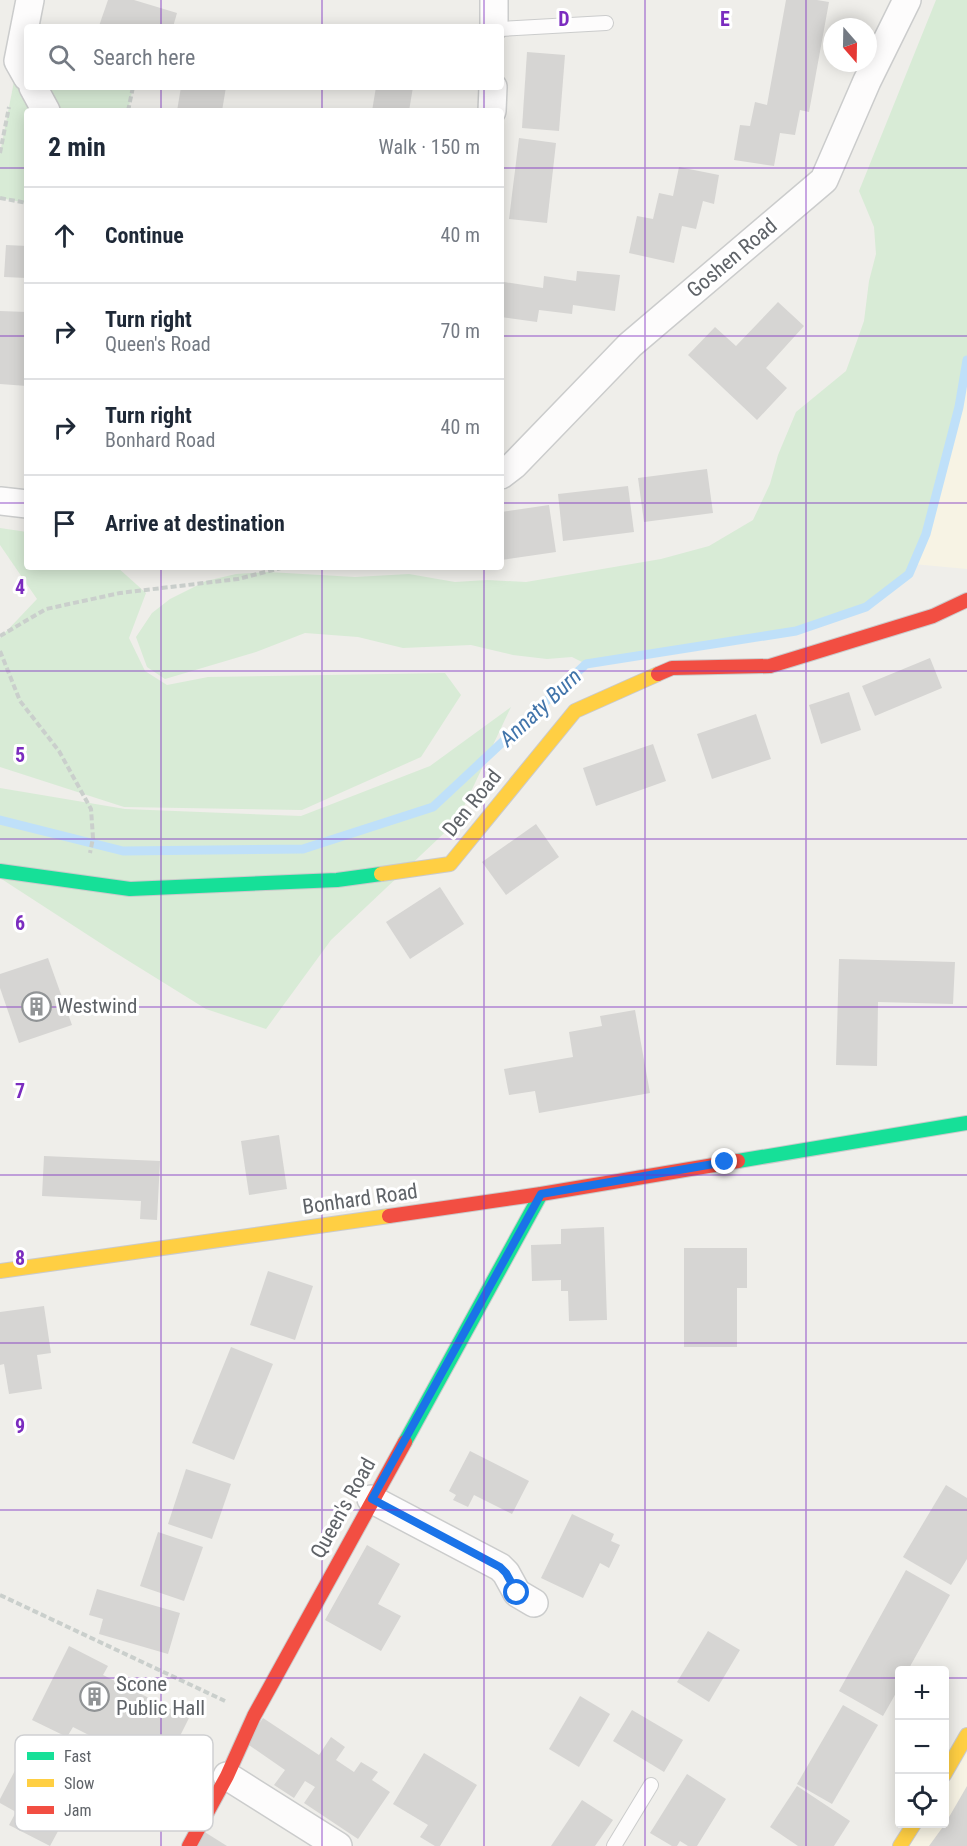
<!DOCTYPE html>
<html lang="en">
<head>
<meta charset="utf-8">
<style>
	:root { --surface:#fff; --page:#f2f2f3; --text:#1f2937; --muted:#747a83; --line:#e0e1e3 }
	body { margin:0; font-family:"Roboto Condensed",sans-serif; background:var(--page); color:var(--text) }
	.controls { position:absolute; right:18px; bottom:18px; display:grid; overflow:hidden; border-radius:6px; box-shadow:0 3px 15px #0003 }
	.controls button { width:54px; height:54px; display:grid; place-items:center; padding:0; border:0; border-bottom:2px solid var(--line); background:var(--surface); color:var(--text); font:30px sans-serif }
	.compass { position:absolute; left:823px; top:18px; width:54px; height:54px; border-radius:50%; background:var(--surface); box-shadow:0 3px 15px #0003; rotate:160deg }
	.stop { position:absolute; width:18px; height:18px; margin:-14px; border:4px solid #1a73e8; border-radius:50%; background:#fff }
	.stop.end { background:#1a73e8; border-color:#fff; box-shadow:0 2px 6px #0008 }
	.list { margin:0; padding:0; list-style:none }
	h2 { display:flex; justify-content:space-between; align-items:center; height:78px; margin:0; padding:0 24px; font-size:26px }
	h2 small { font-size:20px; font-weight:400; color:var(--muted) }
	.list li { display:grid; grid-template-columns:39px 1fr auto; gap:18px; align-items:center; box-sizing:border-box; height:96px; padding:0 24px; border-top:2px solid var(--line) }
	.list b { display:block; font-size:22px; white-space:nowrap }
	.list p { margin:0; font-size:20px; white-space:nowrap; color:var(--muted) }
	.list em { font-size:20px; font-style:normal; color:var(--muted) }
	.icon { flex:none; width:33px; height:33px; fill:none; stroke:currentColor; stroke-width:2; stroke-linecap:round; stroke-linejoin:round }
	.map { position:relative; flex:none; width:967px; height:1846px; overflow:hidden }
	.search { position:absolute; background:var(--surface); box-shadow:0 3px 15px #0003; left:24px; top:24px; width:480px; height:66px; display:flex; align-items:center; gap:15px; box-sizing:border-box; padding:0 21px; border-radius:6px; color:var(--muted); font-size:22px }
	.panel { position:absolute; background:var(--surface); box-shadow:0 3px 15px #0003; left:24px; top:108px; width:480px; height:462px; border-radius:6px }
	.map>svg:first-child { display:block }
</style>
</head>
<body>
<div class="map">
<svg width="967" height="1846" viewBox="0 0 967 1846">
	<rect width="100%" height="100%" fill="#efeeea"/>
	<g fill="#f7f3e4">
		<polygon points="967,338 967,569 913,564"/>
		<polygon points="967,1753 967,1846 908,1846 922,1824 944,1824 945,1789"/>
	</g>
	<g fill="#d8ebd6">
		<polygon points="936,0 967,0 967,360 959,407 926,534 909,574 866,607 796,631 586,664 572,657 547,659 513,655 471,645 403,648 358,637 305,633 256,652 165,679 147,667 136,637 152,613 170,599 206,581 236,574 268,572 355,577 409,574 455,582 487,580 526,582 661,559 709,546 753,520 770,484 778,455 796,412 846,371 858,338 864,321 869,281 876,254 874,227 859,191"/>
		<polygon points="18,61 27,87 133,87 128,111 27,111 27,203 0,198 0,153"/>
		<polygon points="0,528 27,532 27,567 117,567 146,593 129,638 145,671 167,685 208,677 445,673 461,695 421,757 302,810 124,807 0,767 0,638 37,599 0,545"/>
		<polygon points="511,707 457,821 331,940 266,1029 206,1009 111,950 0,878 0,788 125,809 301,816 430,766"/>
	</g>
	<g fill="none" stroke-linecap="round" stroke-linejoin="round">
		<polyline stroke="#bfe0f9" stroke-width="9" points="0,820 123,851 303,849 433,807 586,664 796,631 866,607 909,574 926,534 959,407 967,360"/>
	</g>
	<g fill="#d6d5d3">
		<polygon points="108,0 134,0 177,13 173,27 102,27 99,26"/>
		<polygon points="786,0 817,0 829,2 809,112 800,110 795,135 780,133 774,166 734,160 740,125 750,126 755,102 767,105"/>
		<polygon points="527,52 565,55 559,131 522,128"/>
		<polygon points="181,87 226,87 222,111 177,111"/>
		<polygon points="376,87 413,87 409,111 372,111"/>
		<polygon points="519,138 556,143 547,223 509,219"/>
		<polygon points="679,167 719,175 714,204 703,201 696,229 682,226 674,263 629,253 637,216 653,219 659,193 673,196"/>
		<polygon points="6,245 27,246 27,278 4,277"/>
		<polygon points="577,271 620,275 615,311 573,305 572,314 539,310 537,322 501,317 504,282 543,288 544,276 576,281"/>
		<polygon points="778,302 804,326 766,368 787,388 757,420 688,355 715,327 736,346"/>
		<polygon points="0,311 27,312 27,386 0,384"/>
		<polygon points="707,469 713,513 644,522 638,478"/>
		<polygon points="628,486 634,532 563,541 558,494"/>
		<polygon points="549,505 556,552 501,560 501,512"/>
		<polygon points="930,658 942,688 875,716 862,686"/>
		<polygon points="849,692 861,730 821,744 809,705"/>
		<polygon points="756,714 771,759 712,779 697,734"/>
		<polygon points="653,744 666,781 596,806 583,768"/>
		<polygon points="536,824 559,857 506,895 482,862"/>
		<polygon points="440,887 464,924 410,959 386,922"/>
		<polygon points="48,958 72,1025 19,1043 0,988 0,974"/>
		<polygon points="839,959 955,962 953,1004 878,1002 877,1066 836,1065"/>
		<polygon points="635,1010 650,1093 539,1113 535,1091 509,1095 504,1069 573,1057 569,1032 602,1026 600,1016"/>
		<polygon points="279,1135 287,1189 249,1195 241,1141"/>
		<polygon points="44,1156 160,1161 157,1220 140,1219 141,1201 42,1196"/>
		<polygon points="604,1227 607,1320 569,1321 568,1291 561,1291 561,1280 532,1281 531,1245 561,1244 561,1229"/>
		<polygon points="684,1248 747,1248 747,1288 737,1288 737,1347 684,1347"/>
		<polygon points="268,1271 313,1286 295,1340 250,1325"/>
		<polygon points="44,1306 51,1353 37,1355 42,1389 9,1394 4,1364 0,1365 0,1312"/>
		<polygon points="231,1347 273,1364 234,1460 192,1443"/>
		<polygon points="470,1451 529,1481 512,1514 474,1495 468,1507 453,1500 456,1495 449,1491"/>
		<polygon points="186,1469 231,1484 212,1539 168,1524"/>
		<polygon points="946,1485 967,1498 967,1559 951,1585 903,1557"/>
		<polygon points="572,1514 614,1534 611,1541 620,1545 609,1568 600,1563 583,1598 541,1578"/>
		<polygon points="158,1532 203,1547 184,1601 140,1586"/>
		<polygon points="367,1545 400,1564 378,1604 401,1616 381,1651 325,1620"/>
		<polygon points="906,1570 950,1595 908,1670 900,1670 900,1686 883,1716 839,1691"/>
		<polygon points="97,1589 180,1613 168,1654 99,1634 103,1619 89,1615"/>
		<polygon points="708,1631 740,1650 709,1702 677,1682"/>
		<polygon points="69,1646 108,1666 103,1675 189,1718 162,1772 73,1727 67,1737 32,1720"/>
		<polygon points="580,1696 610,1714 579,1767 549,1749"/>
		<polygon points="843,1705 878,1725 832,1804 797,1784"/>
		<polygon points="632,1710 683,1740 664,1772 613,1741"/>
		<polygon points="263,1718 319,1755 331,1737 345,1747 336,1760 354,1772 361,1762 378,1772 372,1780 390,1792 358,1839 304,1803 315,1787 305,1781 294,1798 274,1785 285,1770 246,1743"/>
		<polygon points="424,1753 477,1785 440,1846 435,1846 420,1837 428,1825 393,1804"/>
		<polygon points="46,1760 85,1781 50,1846 9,1825 16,1812 0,1803 0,1799 20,1761 40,1772"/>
		<polygon points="687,1774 726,1799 697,1846 688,1846 680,1841 677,1846 672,1846 650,1833"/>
		<polygon points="797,1786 850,1821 834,1846 798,1846 770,1827"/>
		<polygon points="967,1786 967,1846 929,1846 945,1824"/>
		<polygon points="582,1800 613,1820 595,1846 551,1846"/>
		<polygon points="203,1831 227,1846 194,1846"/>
	</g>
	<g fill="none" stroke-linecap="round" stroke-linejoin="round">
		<defs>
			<g id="lane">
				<polyline points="501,29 606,23"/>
				<polyline points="614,1846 651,1785"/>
			</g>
			<g id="street">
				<polyline points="494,0 494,27"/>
				<polyline points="27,77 18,61 30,0"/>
				<polyline points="33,87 46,111"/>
				<polyline points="492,111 493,87"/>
				<polyline points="501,475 514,465 630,345 824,180 867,81 907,0"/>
				<polyline points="0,501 27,504"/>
				<polyline points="371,1499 500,1567 506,1573 517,1593 534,1603"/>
				<polyline points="227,1776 338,1846"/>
			</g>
			<g id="fast">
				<polyline points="0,871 130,889 337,880 381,874"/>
				<polyline points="738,1161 967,1123"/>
				<polyline points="405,1442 541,1194"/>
			</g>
			<g id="slow">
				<polyline points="381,874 450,864 575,711 658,674"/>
				<polyline points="0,1271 389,1216"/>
				<polyline points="944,1775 967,1735"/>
				<polyline points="900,1846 914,1824"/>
			</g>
			<g id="jam">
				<polyline points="658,674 672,668 770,666 933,616 967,600"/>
				<polyline points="389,1216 541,1194 738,1161"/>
				<polyline points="189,1846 227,1776 254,1716 405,1442"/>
			</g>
		</defs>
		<use href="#lane" stroke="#cbcccc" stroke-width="16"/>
		<use href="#street" stroke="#cbcccc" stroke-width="30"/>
		<use href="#fast" stroke="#cacacb" stroke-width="16"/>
		<use href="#slow" stroke="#cacacb" stroke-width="16"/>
		<use href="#jam" stroke="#cacacb" stroke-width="16"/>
		<g stroke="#cacfcc" stroke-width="4" stroke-dasharray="6 3" stroke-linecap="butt">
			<polyline points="128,111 133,87"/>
			<polyline points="0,153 9,107"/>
			<polyline points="0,198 27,203"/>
			<polyline points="0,636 46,609 120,593 238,579 285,567"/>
			<polyline points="0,651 20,701 59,751 91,809 93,838 90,853"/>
			<polyline points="0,1595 225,1701"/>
		</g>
		<use href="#lane" stroke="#fdfcfc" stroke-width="14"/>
		<use href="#street" stroke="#fdfcfc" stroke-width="27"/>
		<use href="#fast" stroke="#16e098" stroke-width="14"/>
		<use href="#slow" stroke="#ffcf43" stroke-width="14"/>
		<use href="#jam" stroke="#f24e42" stroke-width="14"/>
	</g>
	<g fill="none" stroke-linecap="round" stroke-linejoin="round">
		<polyline stroke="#1a73e8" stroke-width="8" points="517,1593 506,1573 500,1567 372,1499 541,1194 725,1162"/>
	</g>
	<path fill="none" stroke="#7b2cbf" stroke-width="1.5" stroke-opacity="0.55" d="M161 0V27M322 0V27M484 0V27M645 0V1846M806 0V1846M161 87V111M322 87V111M484 87V111M0 168H27M501 168H967M0 336H27M501 336H967M0 503H27M501 503H967M161 567V1846M322 567V1846M484 567V1846M0 671H967M0 839H967M0 1007H967M0 1175H967M0 1343H967M0 1510H967M0 1678H900M944 1678H967"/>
	<defs>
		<symbol id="building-ring" viewBox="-11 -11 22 22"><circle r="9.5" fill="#fff" stroke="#919496" stroke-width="1.5"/><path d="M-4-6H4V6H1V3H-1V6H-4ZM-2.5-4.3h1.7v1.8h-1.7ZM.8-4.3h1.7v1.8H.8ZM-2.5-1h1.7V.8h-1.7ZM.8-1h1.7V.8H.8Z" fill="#919496"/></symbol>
	</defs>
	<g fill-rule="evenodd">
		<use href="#building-ring" x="20" y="990" width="33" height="33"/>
		<use href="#building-ring" x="78" y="1680" width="33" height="33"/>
	</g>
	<g text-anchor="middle" stroke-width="6" stroke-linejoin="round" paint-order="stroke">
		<g font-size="21" fill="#5f6368" stroke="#fff">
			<text transform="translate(732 258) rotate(-40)" y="7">Goshen Road</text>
			<text transform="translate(472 803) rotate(-51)" y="7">Den Road</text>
			<text transform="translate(360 1199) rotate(-8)" y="7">Bonhard Road</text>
			<text transform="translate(343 1508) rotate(-61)" y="7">Queen's Road</text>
		</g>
		<g font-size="21" fill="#5f6368" stroke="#fff" text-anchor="start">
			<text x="57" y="1013">Westwind</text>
			<text x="116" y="1691">Scone<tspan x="116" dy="24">Public Hall</tspan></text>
		</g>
		<g font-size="22" font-style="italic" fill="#4174aa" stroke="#fff">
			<text transform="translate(540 707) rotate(-43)" y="8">Annaty Burn</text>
		</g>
	</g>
	<rect x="15" y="1735" width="198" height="96" rx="9" fill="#fff" stroke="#cfd0d2" stroke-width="1.5"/>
	<rect x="27" y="1752" width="27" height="8" fill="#16e098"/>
	<rect x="27" y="1779" width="27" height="8" fill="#ffcf43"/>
	<rect x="27" y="1806" width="27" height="8" fill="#f24e42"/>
	<g font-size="16" fill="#5f6368">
		<text x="64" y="1762">Fast</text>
		<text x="64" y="1789">Slow</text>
		<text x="64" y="1816">Jam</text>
	</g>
	<g font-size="20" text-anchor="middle" font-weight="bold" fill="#7b2cbf" stroke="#fff" stroke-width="6" stroke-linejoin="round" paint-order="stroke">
		<text x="564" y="26">D</text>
		<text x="725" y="26">E</text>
		<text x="20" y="594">4</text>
		<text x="20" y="762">5</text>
		<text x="20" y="930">6</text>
		<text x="20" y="1098">7</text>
		<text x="20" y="1265">8</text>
		<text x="20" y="1433">9</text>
	</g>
</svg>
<div class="controls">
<button>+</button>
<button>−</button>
<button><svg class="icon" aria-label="locate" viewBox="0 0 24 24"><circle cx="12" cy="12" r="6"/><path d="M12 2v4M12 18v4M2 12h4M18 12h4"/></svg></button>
</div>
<svg class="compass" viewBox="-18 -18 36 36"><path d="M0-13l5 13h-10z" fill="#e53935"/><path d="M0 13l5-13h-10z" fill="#747a83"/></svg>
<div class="stop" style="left:517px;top:1593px"></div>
<div class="stop end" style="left:725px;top:1162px"></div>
<div class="search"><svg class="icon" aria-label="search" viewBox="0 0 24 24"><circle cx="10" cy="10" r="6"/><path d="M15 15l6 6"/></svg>Search here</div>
<section class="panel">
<h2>2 min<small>Walk · 150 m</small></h2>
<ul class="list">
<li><svg class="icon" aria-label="ahead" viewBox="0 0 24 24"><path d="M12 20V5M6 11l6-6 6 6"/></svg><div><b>Continue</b></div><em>40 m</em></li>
<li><svg class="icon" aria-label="right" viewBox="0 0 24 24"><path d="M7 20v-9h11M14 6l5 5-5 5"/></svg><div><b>Turn right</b><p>Queen's Road</p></div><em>70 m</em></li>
<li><svg class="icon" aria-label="right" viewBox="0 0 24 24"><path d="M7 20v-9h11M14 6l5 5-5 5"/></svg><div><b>Turn right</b><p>Bonhard Road</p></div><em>40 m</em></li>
<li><svg class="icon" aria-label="arrive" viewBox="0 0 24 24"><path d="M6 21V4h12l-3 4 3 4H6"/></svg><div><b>Arrive at destination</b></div></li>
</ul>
</section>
</div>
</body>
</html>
